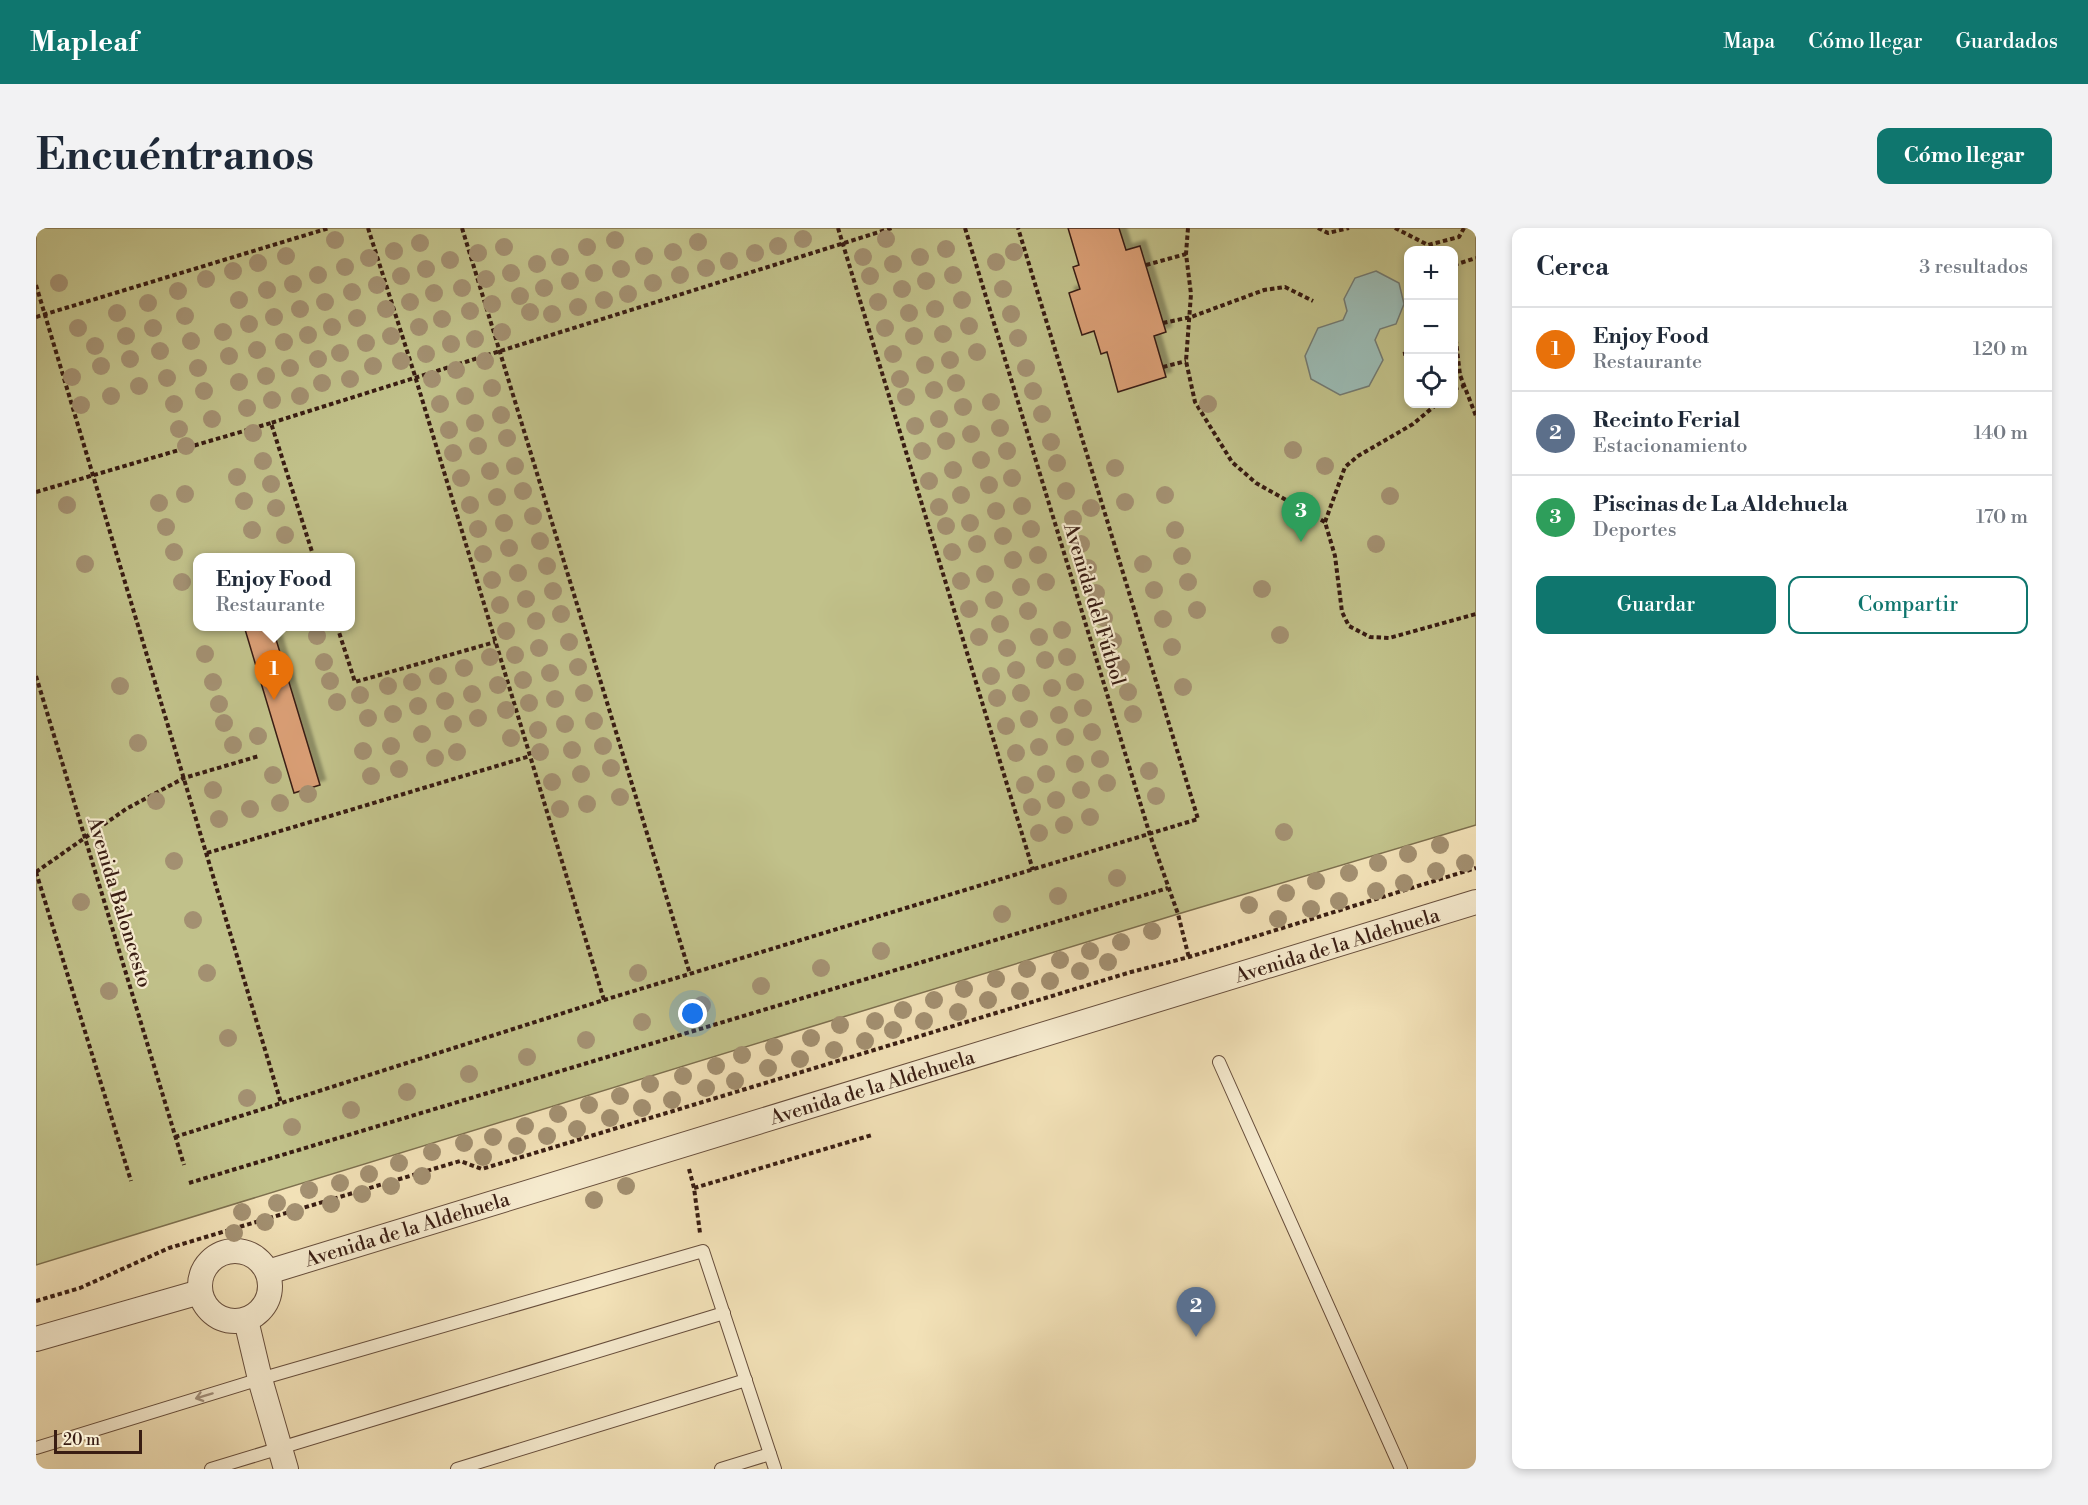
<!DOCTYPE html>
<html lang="es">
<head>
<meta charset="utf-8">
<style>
	:root { --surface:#fff; --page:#f2f2f3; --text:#1f2937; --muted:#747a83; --line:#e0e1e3; --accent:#0f766e }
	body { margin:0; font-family:"Libre Bodoni",serif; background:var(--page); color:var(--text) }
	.controls { position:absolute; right:18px; top:18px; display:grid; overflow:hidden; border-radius:12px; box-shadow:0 3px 9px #0003 }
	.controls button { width:54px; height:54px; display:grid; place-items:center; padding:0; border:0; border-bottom:2px solid var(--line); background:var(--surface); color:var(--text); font:30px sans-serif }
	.scale { position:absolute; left:18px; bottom:15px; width:88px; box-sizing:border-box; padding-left:6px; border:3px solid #391d13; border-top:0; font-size:16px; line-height:21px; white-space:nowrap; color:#391d13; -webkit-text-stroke:4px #f7ecd0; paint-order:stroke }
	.you { position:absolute; left:657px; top:786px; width:21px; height:21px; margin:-15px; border:4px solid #fff; border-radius:50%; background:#1a73e8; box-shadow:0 0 0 9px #1a73e833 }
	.badge { display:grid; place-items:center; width:39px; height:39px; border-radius:50%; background:var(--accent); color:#fff; font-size:20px; font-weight:700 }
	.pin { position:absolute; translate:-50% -50px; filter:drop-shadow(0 2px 3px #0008) }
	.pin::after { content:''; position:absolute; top:32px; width:21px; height:18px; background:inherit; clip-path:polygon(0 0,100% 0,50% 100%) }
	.popup { position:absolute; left:157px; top:325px; width:162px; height:78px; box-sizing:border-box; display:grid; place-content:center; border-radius:12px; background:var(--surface); filter:drop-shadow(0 2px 4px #0005); font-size:20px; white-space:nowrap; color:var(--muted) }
	.popup b { font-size:22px; color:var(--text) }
	.popup::after { content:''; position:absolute; left:50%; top:100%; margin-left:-12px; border:12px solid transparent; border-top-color:var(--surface) }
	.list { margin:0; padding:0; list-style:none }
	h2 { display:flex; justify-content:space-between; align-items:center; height:78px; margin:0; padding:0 24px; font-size:26px }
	h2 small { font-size:20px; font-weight:400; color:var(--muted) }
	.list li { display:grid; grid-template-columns:39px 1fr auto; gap:18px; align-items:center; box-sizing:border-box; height:84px; padding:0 24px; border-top:2px solid var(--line) }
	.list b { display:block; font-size:22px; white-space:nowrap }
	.list p { margin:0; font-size:20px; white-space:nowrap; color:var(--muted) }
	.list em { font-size:20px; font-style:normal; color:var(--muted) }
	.actions { display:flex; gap:12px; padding:18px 24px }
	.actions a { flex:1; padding:14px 0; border:2px solid var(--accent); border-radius:12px; text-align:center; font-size:21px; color:var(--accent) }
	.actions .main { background:var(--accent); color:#fff }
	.icon { flex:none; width:33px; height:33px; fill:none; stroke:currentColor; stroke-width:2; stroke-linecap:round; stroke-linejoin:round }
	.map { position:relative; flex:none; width:1440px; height:1241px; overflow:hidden; border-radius:12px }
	header { display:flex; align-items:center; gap:36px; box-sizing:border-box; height:84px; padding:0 30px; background:var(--accent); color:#fff }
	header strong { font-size:28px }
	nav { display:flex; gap:33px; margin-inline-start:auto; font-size:21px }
	.intro { display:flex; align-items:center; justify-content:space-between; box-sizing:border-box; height:144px; padding:0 36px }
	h1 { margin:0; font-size:42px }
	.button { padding:15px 27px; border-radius:12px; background:var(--accent); color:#fff; font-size:21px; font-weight:700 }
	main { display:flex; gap:36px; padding:0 36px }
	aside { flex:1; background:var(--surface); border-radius:12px; box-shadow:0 3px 9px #0003 }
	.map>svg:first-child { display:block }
</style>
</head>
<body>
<header>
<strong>Mapleaf</strong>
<nav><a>Mapa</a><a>Cómo llegar</a><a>Guardados</a></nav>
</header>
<div class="intro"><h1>Encuéntranos</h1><a class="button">Cómo llegar</a></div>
<main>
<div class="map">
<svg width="1440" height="1241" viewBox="0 0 1440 1241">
	<defs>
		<filter id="shadow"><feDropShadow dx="5.5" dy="-5.5" stdDeviation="1.5" flood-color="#0004"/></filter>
	</defs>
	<rect width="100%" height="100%" fill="#f2e1b7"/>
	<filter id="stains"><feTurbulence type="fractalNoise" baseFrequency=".00333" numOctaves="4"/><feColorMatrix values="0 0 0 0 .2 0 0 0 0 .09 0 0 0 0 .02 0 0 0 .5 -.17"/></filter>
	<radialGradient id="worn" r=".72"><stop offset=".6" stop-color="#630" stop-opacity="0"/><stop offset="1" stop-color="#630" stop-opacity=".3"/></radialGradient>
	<path fill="#c1c18a" stroke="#7d6f4e" stroke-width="1.5" fill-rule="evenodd" d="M0 0H1440V597L1142 686 0 1037ZM1372 22H1418V176H1372ZM162 330H314V398H162Z"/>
	<polygon fill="#9cbcb5" stroke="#747c74" stroke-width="1.5" points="1340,43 1363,55 1368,76 1360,96 1344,101 1339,112 1347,132 1333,158 1304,167 1275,151 1269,128 1282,100 1307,92 1311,83 1308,71 1319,50"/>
	<g fill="#d99e74" stroke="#391d13" stroke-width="1.5" filter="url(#shadow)">
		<polygon points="1032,0 1083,0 1090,22 1104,18 1130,104 1118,108 1130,149 1082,164 1071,124 1065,126 1058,103 1046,107 1040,88 1033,65 1044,61 1037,39 1043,37"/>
		<polygon points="208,398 236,398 284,557 258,565"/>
	</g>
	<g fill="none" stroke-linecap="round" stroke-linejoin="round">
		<defs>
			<g id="lane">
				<polyline points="1183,834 1365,1241"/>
				<polyline points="0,1220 224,1151 667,1023 739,1241"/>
				<polyline points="175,1241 688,1085"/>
				<polyline points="421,1241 710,1152"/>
				<polyline points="685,1241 734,1226"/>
			</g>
			<g id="street">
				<circle cx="199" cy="1058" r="35"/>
				<polyline points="232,1044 1440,674"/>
				<polyline points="210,1092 224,1151 250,1241"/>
				<polyline points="0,1111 164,1064"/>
			</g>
		</defs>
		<use href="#lane" stroke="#674e3c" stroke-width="14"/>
		<use href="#street" stroke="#674e3c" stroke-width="26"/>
		<g stroke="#391d13" stroke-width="4" stroke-dasharray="4.5 3" stroke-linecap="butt">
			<polyline points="332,0 379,148 568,772"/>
			<polyline points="426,0 654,746"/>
			<polyline points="802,0 997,642"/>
			<polyline points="929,0 1114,607 1142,686 1153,730"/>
			<polyline points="1152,0 1150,26 1155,66 1150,133 1159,174 1196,234 1220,255 1289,294 1299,328 1306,384 1313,398 1334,409 1353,410 1440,386"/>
			<polyline points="1282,0 1292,5 1313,0"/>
			<polyline points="1359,0 1392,17 1423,9 1428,0"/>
			<polyline points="1110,37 1150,26"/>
			<polyline points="1418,37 1440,30"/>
			<polyline points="0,57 245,875"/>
			<polyline points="0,89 293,0"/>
			<polyline points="1127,95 1155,89 1228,62 1249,59 1277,73"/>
			<polyline points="1418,96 1424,147 1440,188"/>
			<polyline points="1367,126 1372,125"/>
			<polyline points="1127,139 1150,133"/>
			<polyline points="1418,161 1428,158"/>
			<polyline points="0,264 235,195"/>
			<polyline points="1289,294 1309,239 1322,228 1377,196 1401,176"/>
			<polyline points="278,330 235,195 856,0"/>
			<polyline points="301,398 319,454 459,414"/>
			<polyline points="0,448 148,937"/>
			<polyline points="171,625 494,528"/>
			<polyline points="0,644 95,953"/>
			<polyline points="0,644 90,581 148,550 223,528"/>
			<polyline points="139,909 568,772 1162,591 982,0"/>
			<polyline points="653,941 658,960 664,1005"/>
			<polyline points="153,955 1132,660"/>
			<polyline points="658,960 836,907"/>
			<polyline points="0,1073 44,1060 133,1020 424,933 446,941 1095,744 1153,729 1440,640"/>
		</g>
		<use href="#lane" stroke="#f7ecd0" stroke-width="12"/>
		<use href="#street" stroke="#f7ecd0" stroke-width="24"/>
	</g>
	<g fill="#a39071">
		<circle cx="767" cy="11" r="9"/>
		<circle cx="850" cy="11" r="9"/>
		<circle cx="299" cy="12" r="9"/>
		<circle cx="579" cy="12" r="9"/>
		<circle cx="662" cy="14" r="9"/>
		<circle cx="384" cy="15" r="9"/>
		<circle cx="742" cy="18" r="9"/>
		<circle cx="468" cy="19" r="9"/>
		<circle cx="551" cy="19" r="9"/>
		<circle cx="910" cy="21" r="9"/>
		<circle cx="358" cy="23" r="9"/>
		<circle cx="637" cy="24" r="9"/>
		<circle cx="978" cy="24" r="9"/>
		<circle cx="442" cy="25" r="9"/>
		<circle cx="719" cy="25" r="9"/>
		<circle cx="250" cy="28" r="9"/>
		<circle cx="608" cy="28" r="9"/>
		<circle cx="524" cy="29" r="9"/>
		<circle cx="827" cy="29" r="9"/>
		<circle cx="884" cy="29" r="9"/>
		<circle cx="333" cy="30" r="9"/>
		<circle cx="414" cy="32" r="9"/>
		<circle cx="693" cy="33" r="9"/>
		<circle cx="960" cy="34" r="9"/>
		<circle cx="222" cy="35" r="9"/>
		<circle cx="501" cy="36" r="9"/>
		<circle cx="857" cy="36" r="9"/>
		<circle cx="309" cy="39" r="9"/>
		<circle cx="670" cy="40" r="9"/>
		<circle cx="390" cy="41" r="9"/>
		<circle cx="585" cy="41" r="9"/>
		<circle cx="197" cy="43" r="9"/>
		<circle cx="475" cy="45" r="9"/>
		<circle cx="558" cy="45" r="9"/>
		<circle cx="282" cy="47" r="9"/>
		<circle cx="644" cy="47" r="9"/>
		<circle cx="917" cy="47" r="9"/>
		<circle cx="365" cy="48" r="9"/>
		<circle cx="834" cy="48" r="9"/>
		<circle cx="170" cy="51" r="9"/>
		<circle cx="450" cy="51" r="9"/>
		<circle cx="534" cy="53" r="9"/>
		<circle cx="890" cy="53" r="9"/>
		<circle cx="23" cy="55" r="9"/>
		<circle cx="617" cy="55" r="9"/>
		<circle cx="257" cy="56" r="9"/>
		<circle cx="341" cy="57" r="9"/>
		<circle cx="426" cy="60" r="9"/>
		<circle cx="508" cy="60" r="9"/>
		<circle cx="866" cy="61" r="9"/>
		<circle cx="967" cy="61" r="9"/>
		<circle cx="231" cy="62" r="9"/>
		<circle cx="142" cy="63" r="9"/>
		<circle cx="316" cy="64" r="9"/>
		<circle cx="398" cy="65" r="9"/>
		<circle cx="592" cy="66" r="9"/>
		<circle cx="484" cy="68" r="9"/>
		<circle cx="203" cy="72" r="9"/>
		<circle cx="568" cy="72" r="9"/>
		<circle cx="926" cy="72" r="9"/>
		<circle cx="289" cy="74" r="9"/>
		<circle cx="374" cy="74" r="9"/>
		<circle cx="842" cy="74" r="9"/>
		<circle cx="112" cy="75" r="9"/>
		<circle cx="456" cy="76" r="9"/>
		<circle cx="542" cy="79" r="9"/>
		<circle cx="264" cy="81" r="9"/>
		<circle cx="350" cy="81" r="9"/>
		<circle cx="899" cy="81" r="9"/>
		<circle cx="434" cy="83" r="9"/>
		<circle cx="494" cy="84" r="9"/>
		<circle cx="81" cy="85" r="9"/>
		<circle cx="873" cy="85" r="9"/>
		<circle cx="516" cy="86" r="9"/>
		<circle cx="975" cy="86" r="9"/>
		<circle cx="149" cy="88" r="9"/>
		<circle cx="238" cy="89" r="9"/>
		<circle cx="321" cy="90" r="9"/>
		<circle cx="406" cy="91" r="9"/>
		<circle cx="213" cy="96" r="9"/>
		<circle cx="933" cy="98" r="9"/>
		<circle cx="296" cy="99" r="9"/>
		<circle cx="383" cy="99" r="9"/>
		<circle cx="42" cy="100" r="9"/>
		<circle cx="117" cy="100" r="9"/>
		<circle cx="849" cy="100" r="9"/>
		<circle cx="187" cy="104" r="9"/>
		<circle cx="466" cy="104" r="9"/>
		<circle cx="907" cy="106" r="9"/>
		<circle cx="272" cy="107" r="9"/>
		<circle cx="90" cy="108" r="9"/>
		<circle cx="355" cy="108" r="9"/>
		<circle cx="878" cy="108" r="9"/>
		<circle cx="982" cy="110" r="9"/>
		<circle cx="439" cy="111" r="9"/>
		<circle cx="155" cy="113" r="9"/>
		<circle cx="248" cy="114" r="9"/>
		<circle cx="330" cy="115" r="9"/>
		<circle cx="415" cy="116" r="9"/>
		<circle cx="59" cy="118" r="9"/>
		<circle cx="221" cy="122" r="9"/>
		<circle cx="124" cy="123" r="9"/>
		<circle cx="941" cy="124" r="9"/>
		<circle cx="304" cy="125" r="9"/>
		<circle cx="390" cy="126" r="9"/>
		<circle cx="857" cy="126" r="9"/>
		<circle cx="193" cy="128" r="9"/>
		<circle cx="94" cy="131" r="9"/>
		<circle cx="282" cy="131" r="9"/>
		<circle cx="914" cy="132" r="9"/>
		<circle cx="365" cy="133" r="9"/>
		<circle cx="449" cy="133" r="9"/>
		<circle cx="889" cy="137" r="9"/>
		<circle cx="65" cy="138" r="9"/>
		<circle cx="337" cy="138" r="9"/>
		<circle cx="162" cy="140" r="9"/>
		<circle cx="254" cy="140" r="9"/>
		<circle cx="990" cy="140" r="9"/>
		<circle cx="420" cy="142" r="9"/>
		<circle cx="230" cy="148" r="9"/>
		<circle cx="36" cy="149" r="9"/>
		<circle cx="131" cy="150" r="9"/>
		<circle cx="314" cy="151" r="9"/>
		<circle cx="396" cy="151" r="9"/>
		<circle cx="864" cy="151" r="9"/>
		<circle cx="203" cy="154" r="9"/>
		<circle cx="286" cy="155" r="9"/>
		<circle cx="920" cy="155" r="9"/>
		<circle cx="103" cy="158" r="9"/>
		<circle cx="456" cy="160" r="9"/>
		<circle cx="898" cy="162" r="9"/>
		<circle cx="168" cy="163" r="9"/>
		<circle cx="997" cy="163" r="9"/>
		<circle cx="75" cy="168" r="9"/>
		<circle cx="264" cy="168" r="9"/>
		<circle cx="429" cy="168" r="9"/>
		<circle cx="870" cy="169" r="9"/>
		<circle cx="236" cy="172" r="9"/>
		<circle cx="955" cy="174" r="9"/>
		<circle cx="138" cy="176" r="9"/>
		<circle cx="404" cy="176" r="9"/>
		<circle cx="1172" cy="176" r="9"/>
		<circle cx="45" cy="177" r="9"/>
		<circle cx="927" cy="179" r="9"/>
		<circle cx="211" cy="180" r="9"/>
		<circle cx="1006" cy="186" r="9"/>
		<circle cx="465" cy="187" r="9"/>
		<circle cx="176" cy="191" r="9"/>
		<circle cx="903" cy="191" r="9"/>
		<circle cx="439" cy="195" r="9"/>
		<circle cx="879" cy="198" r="9"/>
		<circle cx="964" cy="200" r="9"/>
		<circle cx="143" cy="201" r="9"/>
		<circle cx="413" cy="202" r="9"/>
		<circle cx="217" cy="205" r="9"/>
		<circle cx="935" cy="206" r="9"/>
		<circle cx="471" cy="210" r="9"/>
		<circle cx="910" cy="213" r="9"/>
		<circle cx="1015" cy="214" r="9"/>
		<circle cx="150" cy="218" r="9"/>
		<circle cx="442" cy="218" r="9"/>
		<circle cx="1257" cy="222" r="9"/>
		<circle cx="886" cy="223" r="9"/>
		<circle cx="971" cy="223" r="9"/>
		<circle cx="417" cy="225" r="9"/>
		<circle cx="945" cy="232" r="9"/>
		<circle cx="227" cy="233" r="9"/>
		<circle cx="1021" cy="235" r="9"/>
		<circle cx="479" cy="238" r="9"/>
		<circle cx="1289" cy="238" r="9"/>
		<circle cx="1079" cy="240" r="9"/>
		<circle cx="917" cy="242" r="9"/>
		<circle cx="454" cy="243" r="9"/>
		<circle cx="201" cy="249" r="9"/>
		<circle cx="425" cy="250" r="9"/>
		<circle cx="976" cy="250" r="9"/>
		<circle cx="893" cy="253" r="9"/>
		<circle cx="235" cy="256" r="9"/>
		<circle cx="953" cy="257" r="9"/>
		<circle cx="487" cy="263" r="9"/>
		<circle cx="1030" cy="263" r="9"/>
		<circle cx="149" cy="266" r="9"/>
		<circle cx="925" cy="267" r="9"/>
		<circle cx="1129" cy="267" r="9"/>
		<circle cx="1354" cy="268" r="9"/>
		<circle cx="461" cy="269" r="9"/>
		<circle cx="208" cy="273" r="9"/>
		<circle cx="1089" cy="274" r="9"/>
		<circle cx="123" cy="275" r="9"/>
		<circle cx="31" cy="277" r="9"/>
		<circle cx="434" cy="277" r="9"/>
		<circle cx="986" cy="278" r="9"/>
		<circle cx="903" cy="279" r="9"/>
		<circle cx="240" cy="280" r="9"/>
		<circle cx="1055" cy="280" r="9"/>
		<circle cx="960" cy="283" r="9"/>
		<circle cx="497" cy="288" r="9"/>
		<circle cx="1037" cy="291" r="9"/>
		<circle cx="468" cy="295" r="9"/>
		<circle cx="934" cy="295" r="9"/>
		<circle cx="910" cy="298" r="9"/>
		<circle cx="130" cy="299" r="9"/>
		<circle cx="442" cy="301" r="9"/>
		<circle cx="995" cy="301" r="9"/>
		<circle cx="216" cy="302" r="9"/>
		<circle cx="1139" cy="302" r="9"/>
		<circle cx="249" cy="307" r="9"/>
		<circle cx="967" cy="308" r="9"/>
		<circle cx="504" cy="313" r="9"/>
		<circle cx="941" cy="316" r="9"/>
		<circle cx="1045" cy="316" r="9"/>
		<circle cx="1340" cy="316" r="9"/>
		<circle cx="473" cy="320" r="9"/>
		<circle cx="138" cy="324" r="9"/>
		<circle cx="916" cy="324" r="9"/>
		<circle cx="447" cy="326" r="9"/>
		<circle cx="1002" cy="327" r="9"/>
		<circle cx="1146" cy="328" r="9"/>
		<circle cx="977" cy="332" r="9"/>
		<circle cx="49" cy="336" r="9"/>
		<circle cx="1107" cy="336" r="9"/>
		<circle cx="511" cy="338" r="9"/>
		<circle cx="1052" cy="340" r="9"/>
		<circle cx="482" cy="345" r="9"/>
		<circle cx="949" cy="346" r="9"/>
		<circle cx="456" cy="352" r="9"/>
		<circle cx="925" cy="353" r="9"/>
		<circle cx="146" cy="354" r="9"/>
		<circle cx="1010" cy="354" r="9"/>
		<circle cx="1152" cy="354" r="9"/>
		<circle cx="985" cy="359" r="9"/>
		<circle cx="1226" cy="361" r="9"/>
		<circle cx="1118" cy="362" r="9"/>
		<circle cx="517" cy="363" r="9"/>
		<circle cx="1060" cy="365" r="9"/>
		<circle cx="490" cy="371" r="9"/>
		<circle cx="958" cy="372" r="9"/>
		<circle cx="464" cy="377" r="9"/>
		<circle cx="933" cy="381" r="9"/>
		<circle cx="1161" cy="382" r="9"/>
		<circle cx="992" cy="383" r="9"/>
		<circle cx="525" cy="386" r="9"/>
		<circle cx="1068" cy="390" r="9"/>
		<circle cx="1127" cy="391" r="9"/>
		<circle cx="500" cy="393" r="9"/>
		<circle cx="964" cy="396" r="9"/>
		<circle cx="1026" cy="402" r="9"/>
		<circle cx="470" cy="403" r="9"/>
		<circle cx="1244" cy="407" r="9"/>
		<circle cx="281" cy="408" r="9"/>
		<circle cx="943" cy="409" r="9"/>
		<circle cx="1003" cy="409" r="9"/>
		<circle cx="1077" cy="413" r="9"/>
		<circle cx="533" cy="414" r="9"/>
		<circle cx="1136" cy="419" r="9"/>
		<circle cx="503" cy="420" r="9"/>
		<circle cx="971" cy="420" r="9"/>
		<circle cx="169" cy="426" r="9"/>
		<circle cx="479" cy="427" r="9"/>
		<circle cx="454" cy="429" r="9"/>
		<circle cx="1031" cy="429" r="9"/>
		<circle cx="1009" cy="432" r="9"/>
		<circle cx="288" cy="434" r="9"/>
		<circle cx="542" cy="439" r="9"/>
		<circle cx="1085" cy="439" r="9"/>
		<circle cx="428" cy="440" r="9"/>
		<circle cx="980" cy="442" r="9"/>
		<circle cx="514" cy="445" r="9"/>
		<circle cx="402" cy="448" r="9"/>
		<circle cx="955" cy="448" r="9"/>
		<circle cx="487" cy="452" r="9"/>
		<circle cx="294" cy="453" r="9"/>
		<circle cx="177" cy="454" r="9"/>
		<circle cx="376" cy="454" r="9"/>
		<circle cx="1039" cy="454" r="9"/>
		<circle cx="462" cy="457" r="9"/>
		<circle cx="84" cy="458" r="9"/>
		<circle cx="352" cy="458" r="9"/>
		<circle cx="1147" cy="459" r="9"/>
		<circle cx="1016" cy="460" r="9"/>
		<circle cx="1092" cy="464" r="9"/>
		<circle cx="548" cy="465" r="9"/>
		<circle cx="985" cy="465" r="9"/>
		<circle cx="436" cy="466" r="9"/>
		<circle cx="324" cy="467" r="9"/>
		<circle cx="961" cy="470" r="9"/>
		<circle cx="519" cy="471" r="9"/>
		<circle cx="409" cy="473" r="9"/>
		<circle cx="301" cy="474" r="9"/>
		<circle cx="493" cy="475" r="9"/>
		<circle cx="183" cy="476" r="9"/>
		<circle cx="382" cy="478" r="9"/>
		<circle cx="1047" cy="480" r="9"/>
		<circle cx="470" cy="482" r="9"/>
		<circle cx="357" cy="486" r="9"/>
		<circle cx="1097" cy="486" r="9"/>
		<circle cx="1023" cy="487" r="9"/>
		<circle cx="332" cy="490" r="9"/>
		<circle cx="442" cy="490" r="9"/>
		<circle cx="993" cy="491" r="9"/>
		<circle cx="558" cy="493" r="9"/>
		<circle cx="188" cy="495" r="9"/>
		<circle cx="417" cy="496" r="9"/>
		<circle cx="529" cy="496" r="9"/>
		<circle cx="970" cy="498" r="9"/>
		<circle cx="502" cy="502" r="9"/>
		<circle cx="1056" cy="504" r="9"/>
		<circle cx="386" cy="506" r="9"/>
		<circle cx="222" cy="508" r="9"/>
		<circle cx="1029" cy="509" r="9"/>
		<circle cx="475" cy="510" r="9"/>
		<circle cx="102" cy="515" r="9"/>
		<circle cx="197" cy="517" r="9"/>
		<circle cx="355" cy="518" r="9"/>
		<circle cx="567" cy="518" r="9"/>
		<circle cx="1003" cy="519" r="9"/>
		<circle cx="536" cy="522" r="9"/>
		<circle cx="327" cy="523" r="9"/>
		<circle cx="421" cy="524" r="9"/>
		<circle cx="504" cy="524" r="9"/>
		<circle cx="980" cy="525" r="9"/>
		<circle cx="399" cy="530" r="9"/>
		<circle cx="1064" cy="531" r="9"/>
		<circle cx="1039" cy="536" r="9"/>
		<circle cx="575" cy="540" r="9"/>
		<circle cx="363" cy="541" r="9"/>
		<circle cx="1113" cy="543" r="9"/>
		<circle cx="545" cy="546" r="9"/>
		<circle cx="1010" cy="546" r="9"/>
		<circle cx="237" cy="547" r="9"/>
		<circle cx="335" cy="548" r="9"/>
		<circle cx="516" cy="554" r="9"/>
		<circle cx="1071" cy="555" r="9"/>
		<circle cx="989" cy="557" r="9"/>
		<circle cx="177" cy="562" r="9"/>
		<circle cx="1045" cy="562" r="9"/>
		<circle cx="272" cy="566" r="9"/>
		<circle cx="1120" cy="568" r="9"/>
		<circle cx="584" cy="569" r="9"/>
		<circle cx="1020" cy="572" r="9"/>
		<circle cx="120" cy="573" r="9"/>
		<circle cx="244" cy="575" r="9"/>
		<circle cx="551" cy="576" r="9"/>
		<circle cx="996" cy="579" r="9"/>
		<circle cx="214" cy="581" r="9"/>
		<circle cx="524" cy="581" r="9"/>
		<circle cx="1054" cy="589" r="9"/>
		<circle cx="183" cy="591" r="9"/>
		<circle cx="1028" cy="597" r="9"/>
		<circle cx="1248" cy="604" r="9"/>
		<circle cx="1003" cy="605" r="9"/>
		<circle cx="1404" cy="617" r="9"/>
		<circle cx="1372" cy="626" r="9"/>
		<circle cx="138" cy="633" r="9"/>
		<circle cx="1342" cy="635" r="9"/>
		<circle cx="1429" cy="635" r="9"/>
		<circle cx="1400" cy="643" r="9"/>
		<circle cx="1313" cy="645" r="9"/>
		<circle cx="1081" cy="650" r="9"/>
		<circle cx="1280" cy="653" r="9"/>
		<circle cx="1368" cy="655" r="9"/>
		<circle cx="1340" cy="663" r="9"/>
		<circle cx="1250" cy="665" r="9"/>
		<circle cx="1022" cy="668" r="9"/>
		<circle cx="1303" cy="673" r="9"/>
		<circle cx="45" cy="674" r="9"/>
		<circle cx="1213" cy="677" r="9"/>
		<circle cx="1275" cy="681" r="9"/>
		<circle cx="966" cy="686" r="9"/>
		<circle cx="1242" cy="691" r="9"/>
		<circle cx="157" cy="692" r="9"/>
		<circle cx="1116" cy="703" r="9"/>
		<circle cx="1085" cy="714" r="9"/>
		<circle cx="845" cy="723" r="9"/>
		<circle cx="1054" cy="723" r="9"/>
		<circle cx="1024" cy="732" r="9"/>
		<circle cx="1072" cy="734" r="9"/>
		<circle cx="785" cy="740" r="9"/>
		<circle cx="991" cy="741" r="9"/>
		<circle cx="1044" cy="743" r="9"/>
		<circle cx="171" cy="745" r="9"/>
		<circle cx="602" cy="745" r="9"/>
		<circle cx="960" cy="751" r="9"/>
		<circle cx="1014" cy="753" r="9"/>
		<circle cx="725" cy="758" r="9"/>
		<circle cx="928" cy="761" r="9"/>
		<circle cx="73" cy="763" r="9"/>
		<circle cx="984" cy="763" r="9"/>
		<circle cx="898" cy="772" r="9"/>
		<circle cx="952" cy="772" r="9"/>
		<circle cx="666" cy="777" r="9"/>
		<circle cx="867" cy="782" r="9"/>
		<circle cx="922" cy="784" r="9"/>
		<circle cx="839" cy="793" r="9"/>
		<circle cx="888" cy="793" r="9"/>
		<circle cx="606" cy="794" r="9"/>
		<circle cx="804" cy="797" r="9"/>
		<circle cx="857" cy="802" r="9"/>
		<circle cx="192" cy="810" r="9"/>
		<circle cx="775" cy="810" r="9"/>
		<circle cx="550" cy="812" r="9"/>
		<circle cx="829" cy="813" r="9"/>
		<circle cx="738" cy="819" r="9"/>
		<circle cx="798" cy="822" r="9"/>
		<circle cx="706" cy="827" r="9"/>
		<circle cx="491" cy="829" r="9"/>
		<circle cx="764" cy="831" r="9"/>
		<circle cx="680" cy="838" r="9"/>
		<circle cx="732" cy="840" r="9"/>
		<circle cx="433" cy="846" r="9"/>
		<circle cx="647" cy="848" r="9"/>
		<circle cx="699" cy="853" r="9"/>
		<circle cx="614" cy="856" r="9"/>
		<circle cx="670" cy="860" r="9"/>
		<circle cx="371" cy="864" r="9"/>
		<circle cx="584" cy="868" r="9"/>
		<circle cx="211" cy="870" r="9"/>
		<circle cx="636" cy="872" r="9"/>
		<circle cx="553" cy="877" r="9"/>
		<circle cx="606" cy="880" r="9"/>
		<circle cx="315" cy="882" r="9"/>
		<circle cx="522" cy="886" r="9"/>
		<circle cx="574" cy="890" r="9"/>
		<circle cx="489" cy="898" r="9"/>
		<circle cx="256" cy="899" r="9"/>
		<circle cx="541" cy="901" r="9"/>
		<circle cx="511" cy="908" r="9"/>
		<circle cx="457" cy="909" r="9"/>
		<circle cx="428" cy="915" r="9"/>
		<circle cx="481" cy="918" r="9"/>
		<circle cx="396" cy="924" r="9"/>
		<circle cx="447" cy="929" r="9"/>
		<circle cx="363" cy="935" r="9"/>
		<circle cx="333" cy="946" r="9"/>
		<circle cx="386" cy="948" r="9"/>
		<circle cx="304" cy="955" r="9"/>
		<circle cx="355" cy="958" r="9"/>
		<circle cx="590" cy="958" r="9"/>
		<circle cx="273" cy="962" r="9"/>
		<circle cx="326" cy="966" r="9"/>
		<circle cx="558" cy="972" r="9"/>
		<circle cx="241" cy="975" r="9"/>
		<circle cx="295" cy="976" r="9"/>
		<circle cx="206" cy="984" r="9"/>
		<circle cx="259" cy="984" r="9"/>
		<circle cx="229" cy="994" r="9"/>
		<circle cx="198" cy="1005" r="9"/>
	</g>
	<defs><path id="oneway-shaft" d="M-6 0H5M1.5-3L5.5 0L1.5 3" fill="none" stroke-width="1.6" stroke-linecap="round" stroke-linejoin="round" transform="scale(1.5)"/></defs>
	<use stroke="#a28f7b" href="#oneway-shaft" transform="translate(168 1168) rotate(163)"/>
	<g text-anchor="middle" stroke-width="4.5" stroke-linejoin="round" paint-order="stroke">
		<g font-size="20" fill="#391d13" stroke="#f7ecd0">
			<text transform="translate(1059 376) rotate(73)" y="7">Avenida del Fútbol</text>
			<text transform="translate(84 674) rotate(73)" y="7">Avenida Baloncesto</text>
			<text transform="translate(1301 717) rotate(-17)" y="7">Avenida de la Aldehuela</text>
			<text transform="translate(836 859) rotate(-17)" y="7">Avenida de la Aldehuela</text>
			<text transform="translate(371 1001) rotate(-17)" y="7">Avenida de la Aldehuela</text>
		</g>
	</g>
	<rect width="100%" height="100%" filter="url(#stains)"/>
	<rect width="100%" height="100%" fill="url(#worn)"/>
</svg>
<div class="controls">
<button>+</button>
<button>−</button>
<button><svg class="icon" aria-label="locate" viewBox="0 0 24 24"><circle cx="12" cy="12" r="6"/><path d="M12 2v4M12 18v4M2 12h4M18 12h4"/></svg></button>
</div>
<div class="scale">20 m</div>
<div class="you"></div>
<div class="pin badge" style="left:238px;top:472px;background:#e8710a">1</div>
<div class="popup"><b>Enjoy Food</b>Restaurante</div>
<div class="pin badge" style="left:1160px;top:1109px;background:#5c6f8a">2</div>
<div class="pin badge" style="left:1265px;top:314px;background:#2e9e5b">3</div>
</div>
<aside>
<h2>Cerca<small>3 resultados</small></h2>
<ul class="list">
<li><span class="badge" style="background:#e8710a">1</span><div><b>Enjoy Food</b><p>Restaurante</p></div><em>120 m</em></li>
<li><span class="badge" style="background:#5c6f8a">2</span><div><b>Recinto Ferial</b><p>Estacionamiento</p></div><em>140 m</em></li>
<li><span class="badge" style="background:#2e9e5b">3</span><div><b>Piscinas de La Aldehuela</b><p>Deportes</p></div><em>170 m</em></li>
</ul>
<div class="actions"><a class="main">Guardar</a><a>Compartir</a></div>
</aside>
</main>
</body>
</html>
